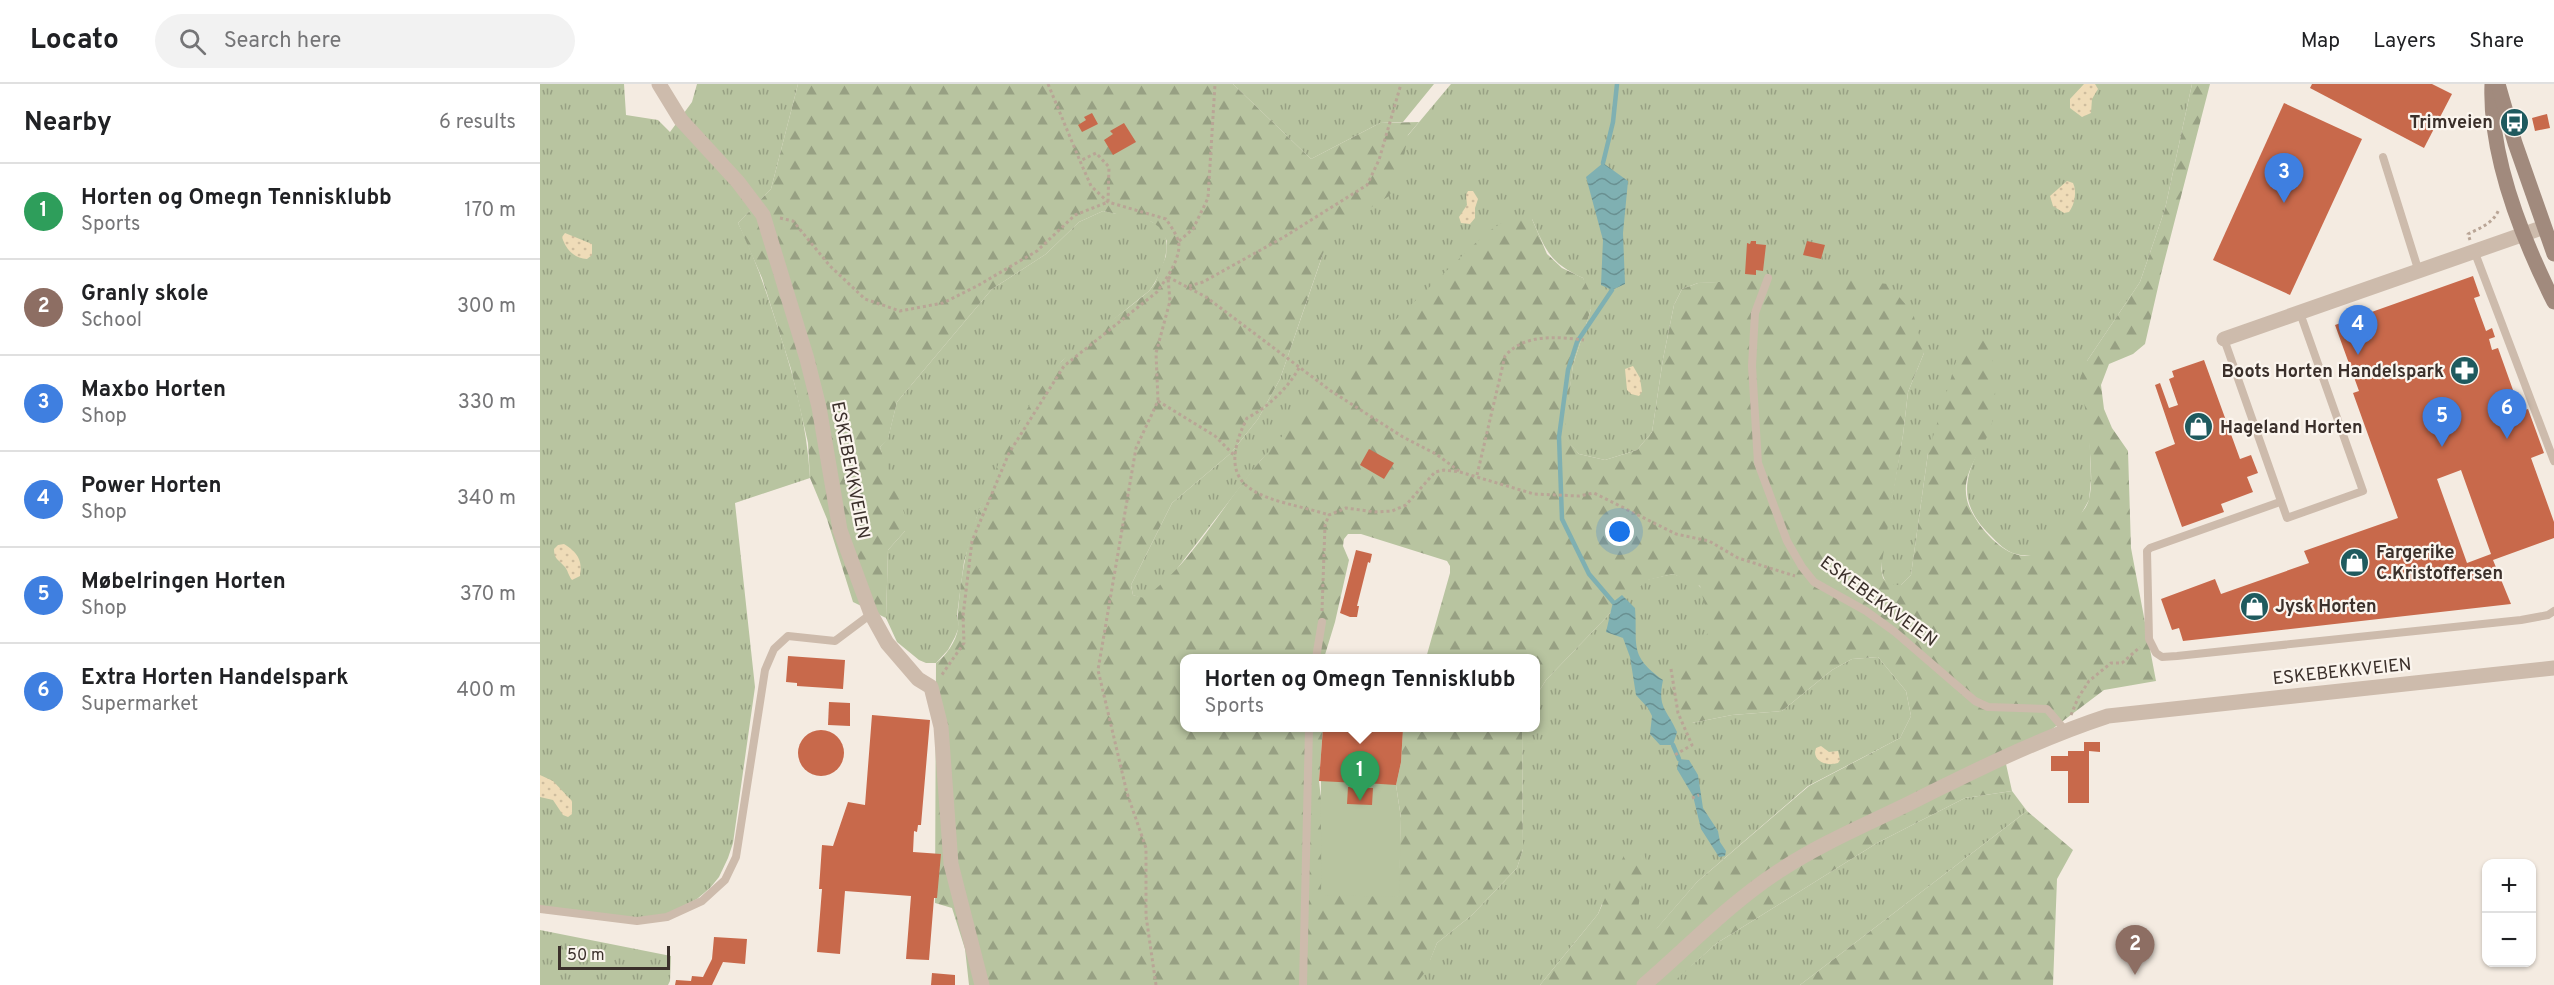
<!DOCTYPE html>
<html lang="en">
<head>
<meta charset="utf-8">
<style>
	:root { --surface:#fff; --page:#f2f2f2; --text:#202124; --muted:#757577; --line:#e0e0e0; --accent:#1f5a5e }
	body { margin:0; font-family:Overpass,sans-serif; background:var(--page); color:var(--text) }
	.controls { position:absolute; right:18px; bottom:18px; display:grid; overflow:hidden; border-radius:12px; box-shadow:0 2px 4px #0004 }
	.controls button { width:54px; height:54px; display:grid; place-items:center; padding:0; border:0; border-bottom:2px solid var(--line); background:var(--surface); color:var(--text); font:30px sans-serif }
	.scale { position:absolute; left:18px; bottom:15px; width:112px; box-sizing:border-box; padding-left:6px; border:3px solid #3b302b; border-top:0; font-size:16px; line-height:21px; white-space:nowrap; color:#3b302b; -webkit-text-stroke:4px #fbf5ee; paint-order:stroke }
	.you { position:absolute; left:1080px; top:448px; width:21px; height:21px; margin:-15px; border:4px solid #fff; border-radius:50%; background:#1a73e8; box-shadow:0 0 0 9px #1a73e833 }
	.badge { display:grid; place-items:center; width:39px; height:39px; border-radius:50%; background:var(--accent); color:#fff; font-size:20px; font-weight:700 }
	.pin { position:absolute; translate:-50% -50px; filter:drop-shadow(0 2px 3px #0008) }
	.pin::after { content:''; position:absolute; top:32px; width:21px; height:18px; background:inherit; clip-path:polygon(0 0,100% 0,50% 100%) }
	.popup { position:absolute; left:640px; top:570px; width:360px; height:78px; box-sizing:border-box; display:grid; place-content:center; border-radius:12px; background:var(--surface); filter:drop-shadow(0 2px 4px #0005); font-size:20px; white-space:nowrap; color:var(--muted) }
	.popup b { font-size:22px; color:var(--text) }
	.popup::after { content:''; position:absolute; left:50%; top:100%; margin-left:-12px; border:12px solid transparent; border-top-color:var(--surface) }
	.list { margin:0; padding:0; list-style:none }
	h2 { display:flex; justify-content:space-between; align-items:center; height:78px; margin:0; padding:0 24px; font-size:26px }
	h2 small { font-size:20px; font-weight:400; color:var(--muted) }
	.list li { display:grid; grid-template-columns:39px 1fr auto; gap:18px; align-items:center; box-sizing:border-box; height:96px; padding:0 24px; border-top:2px solid var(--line) }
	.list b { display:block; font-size:22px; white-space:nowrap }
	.list p { margin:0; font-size:20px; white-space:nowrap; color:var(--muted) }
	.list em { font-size:20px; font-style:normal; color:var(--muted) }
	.icon { flex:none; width:33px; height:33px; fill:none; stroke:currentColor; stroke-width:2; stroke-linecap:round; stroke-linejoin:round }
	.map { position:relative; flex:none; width:2014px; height:901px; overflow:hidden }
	header { display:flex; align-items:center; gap:36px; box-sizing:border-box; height:84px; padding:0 30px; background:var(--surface); border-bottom:2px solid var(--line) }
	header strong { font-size:28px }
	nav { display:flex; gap:33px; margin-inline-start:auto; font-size:21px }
	.search { width:420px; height:54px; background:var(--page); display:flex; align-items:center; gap:15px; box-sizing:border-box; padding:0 21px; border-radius:33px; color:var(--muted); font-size:22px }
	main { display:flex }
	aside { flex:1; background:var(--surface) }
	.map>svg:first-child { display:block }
</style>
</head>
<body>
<header>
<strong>Locato</strong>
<div class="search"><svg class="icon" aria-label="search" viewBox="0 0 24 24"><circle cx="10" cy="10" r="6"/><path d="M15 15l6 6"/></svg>Search here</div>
<nav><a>Map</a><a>Layers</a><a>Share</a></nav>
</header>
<main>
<aside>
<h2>Nearby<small>6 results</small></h2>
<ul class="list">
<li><span class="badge" style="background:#2e9e5b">1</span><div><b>Horten og Omegn Tennisklubb</b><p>Sports</p></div><em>170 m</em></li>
<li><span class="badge" style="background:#8d6e63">2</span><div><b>Granly skole</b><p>School</p></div><em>300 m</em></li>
<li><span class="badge" style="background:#3f7fe0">3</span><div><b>Maxbo Horten</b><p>Shop</p></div><em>330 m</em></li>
<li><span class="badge" style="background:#3f7fe0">4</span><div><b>Power Horten</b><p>Shop</p></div><em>340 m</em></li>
<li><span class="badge" style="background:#3f7fe0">5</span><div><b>Møbelringen Horten</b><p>Shop</p></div><em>370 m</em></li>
<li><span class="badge" style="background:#3f7fe0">6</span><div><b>Extra Horten Handelspark</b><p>Supermarket</p></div><em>400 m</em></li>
</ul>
</aside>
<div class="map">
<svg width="2014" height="901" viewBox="0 0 2014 901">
	<defs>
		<pattern id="grass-tufts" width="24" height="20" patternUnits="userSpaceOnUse" patternTransform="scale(1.5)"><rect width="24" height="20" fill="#b8c4a0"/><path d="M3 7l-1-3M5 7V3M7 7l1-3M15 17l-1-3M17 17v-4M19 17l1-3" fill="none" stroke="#97a083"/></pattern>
		<pattern id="forest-firs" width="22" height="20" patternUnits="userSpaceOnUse" patternTransform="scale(1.5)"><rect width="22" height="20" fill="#b8c4a0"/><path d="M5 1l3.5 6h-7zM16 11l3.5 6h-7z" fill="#97a083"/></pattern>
		<pattern id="sand-dots" width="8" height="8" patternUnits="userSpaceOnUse" patternTransform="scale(1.5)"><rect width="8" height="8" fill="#efdcb8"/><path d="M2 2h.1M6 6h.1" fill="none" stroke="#cebd9e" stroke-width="1.8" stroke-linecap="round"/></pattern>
		<pattern id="water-waves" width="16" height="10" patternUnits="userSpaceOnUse" patternTransform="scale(1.5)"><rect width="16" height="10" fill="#7fb0b2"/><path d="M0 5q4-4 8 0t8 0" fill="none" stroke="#699091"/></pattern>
	</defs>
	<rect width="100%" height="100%" fill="#f4ebe1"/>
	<g fill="url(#grass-tufts)">
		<path d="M0 0H84L86 31 118 36 130 48 152 18 157 0H258L231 105 198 139C214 171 225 204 236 238 253 289 267 340 270 394L195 419 215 603 193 759 188 774 179 793 170 804 157 815 127 830 100 835 0 823Z"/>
		<polygon points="693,0 894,0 863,38 840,39 771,75"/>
		<path d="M911 0H1652L1625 125 1600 198 1547 277 1551 396 1549 416 1540 432 1495 472C1489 471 1482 472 1476 470 1465 467 1458 459 1450 451 1420 421 1422 397 1441 362L1388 369 1371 491 1361 501 1349 502C1339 490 1341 479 1343 465L1363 351 1368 308 1384 269 1198 198 1158 199 1142 205 1134 221 1123 275 1112 348 1097 366 1065 376 1039 370 1023 352 1033 281 1051 225 1043 194C1010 179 1006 167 992 135L852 240 721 376 626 499 604 515 593 511 591 501 632 419 691 369 718 335 740 295 782 173 787 148Z"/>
		<path d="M563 127C578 131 595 131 610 137 640 148 623 189 609 207L522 277 498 309 461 377 438 429 424 478 417 531 419 543 415 553 408 566 396 579H386L379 576 357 558 346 534 348 466 365 447 340 363 348 354 357 318 452 205 506 170 539 138Z"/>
		<polygon points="1133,490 1156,498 1166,510 1173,544 1152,639 1192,631 1242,627 1292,586 1312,575 1338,573 1366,607 1371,632 1360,654 1268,702 1157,798 1106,857 1062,820 1058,830 1000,901 873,901 890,876 897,859 932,831 977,784 983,765 982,644 996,644 996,612 1006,596 1079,520 1096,498"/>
		<polygon points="1472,707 1487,727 1260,901 1121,901 1152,881 1177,859 1337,759 1425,714"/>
		<polygon points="0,846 131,872 130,897 128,901 0,901"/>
	</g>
	<g fill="url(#forest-firs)">
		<path d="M258 0H693L771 75 840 39 879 38 868 51 860 93 849 112 806 139 787 158 740 295 718 335 691 369 632 419 591 501 593 511 604 514C653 479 682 421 721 376 791 295 870 222 946 149L969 134 992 135 1007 170 1022 184 1043 194 1050 208 1051 225 1033 281 1024 352 1039 370 1065 376 1097 366 1112 348 1123 275 1134 221 1142 205 1158 199 1282 193 1348 200 1373 229 1384 269 1368 308 1363 351 1341 484 1343 494 1349 501H1361L1371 491 1388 369 1422 258 1436 251 1451 262C1454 287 1458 314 1452 339 1446 365 1420 386 1427 416 1432 437 1465 478 1491 471 1501 468 1514 452 1523 445 1533 437 1546 428 1549 415 1556 389 1544 322 1541 292L1547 277 1600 198 1625 125 1652 0H1670L1621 190 1605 260 1593 270 1569 280 1561 301 1564 325 1572 344 1588 367 1591 464 1616 597 1564 606 1466 680 1472 707 1425 714 1337 759 1177 859 1130 901H1000L1058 830 1085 769 1093 763 1103 766 1106 776 1096 837 1099 845 1109 848 1117 844 1157 798 1269 702 1360 654 1371 632 1366 607 1338 573 1312 575 1292 586 1242 627 1192 631 1152 639 1132 626 1130 601 1136 588 1159 571 1170 542 1160 502 1133 490 1108 496 1079 520 1006 596 996 612V574H886L910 489V482L907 477 821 450H808L804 455 803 462 809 476 795 538 784 574H644V644H783L779 697 783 732 858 813 861 734 856 701 861 678 863 644H982L983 765 977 784 932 831 897 859 886 887 875 901H429L425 865 412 824 395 819 396 579C406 572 416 557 418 545 419 539 417 533 418 527 421 494 426 461 438 429 455 383 487 315 521 278 547 251 581 232 609 207L615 199 626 172 627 157 619 143 612 138 563 127 539 138 506 170 452 205 357 318 348 355 340 363 365 431V447L348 466 346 534 313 518 287 435 270 394 268 359 251 285 222 194 198 139 231 105Z"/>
		<polygon points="1487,727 1533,766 1517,795 1513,901 1260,901"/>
	</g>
	<g fill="url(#sand-dots)">
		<polygon points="1544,0 1555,0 1558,5 1552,15 1551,29 1542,33 1530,24 1530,15"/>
		<path d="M1527 97 1533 99C1537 107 1535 120 1529 128L1524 129 1513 122 1510 112Z"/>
		<polygon points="928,107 933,107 938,115 935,124 935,134 930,140 921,139 919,133 927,121 926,111"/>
		<path d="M25 149 52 160V171L47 175C34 174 26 166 22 153Z"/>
		<polygon points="1093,282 1100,294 1102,308 1099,312 1091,310 1087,306 1085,285"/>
		<path d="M24 460C37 468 43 476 40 492L32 496C28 491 28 486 24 482 18 475 14 475 14 465L18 461Z"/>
		<path d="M1281 662 1289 668 1298 667 1300 676 1298 679C1289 682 1275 679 1275 668L1276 664Z"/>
		<polygon points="0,691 13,697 32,717 32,730 28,733 23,731 13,716 0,713"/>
	</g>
	<path fill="#b8c4a0" d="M783 644H863L861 678 856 701 861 734 859 813 781 811C782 755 779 699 783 644Z"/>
	<g fill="url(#water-waves)">
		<polygon points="1063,79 1088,97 1083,149 1085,200 1072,206 1061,201 1063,156 1046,93"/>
		<path d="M1082 511 1095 524C1098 561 1088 571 1123 596 1117 624 1127 625 1137 648L1133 661H1120L1110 650 1112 632 1108 624 1096 611 1090 573 1083 554 1066 548 1073 518Z"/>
		<polygon points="1139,675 1149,676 1158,691 1163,724 1178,747 1180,758 1186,767 1185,772 1179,773 1161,745 1153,712 1137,685"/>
	</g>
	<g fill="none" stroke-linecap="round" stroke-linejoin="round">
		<g stroke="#7fb0b2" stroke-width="4.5">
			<polyline points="1063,79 1073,38 1077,0"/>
			<polyline points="1072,206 1037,258 1028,286 1019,353 1022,435 1049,490 1073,518"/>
			<polyline points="1133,661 1139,675"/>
		</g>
	</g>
	<g fill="#c8694b" fill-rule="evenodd">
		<polygon points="1772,0 1892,0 1912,10 1884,64 1770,4"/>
		<polygon points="1744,19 1822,55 1750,211 1673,176"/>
		<polygon points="552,29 558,40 542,48 538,41 546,36 544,33"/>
		<polygon points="2007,30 2010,44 1995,47 1992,34"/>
		<polygon points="584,39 596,58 573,71 564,56 573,50 570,47"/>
		<polygon points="1211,157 1216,157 1216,160 1226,161 1223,187 1216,186 1216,191 1205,190 1207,159 1210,160"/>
		<polygon points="1267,157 1285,161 1281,175 1263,171"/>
		<path d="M1933 192 1940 212 1934 214 1946 247 1952 244 1955 253 1949 255 1952 266 1958 264 1973 306 1967 308 1975 329 1988 325 2004 369 1991 374 2014 438V454L1953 476 1971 520 1643 557 1639 544 1632 546 1621 515 1675 495 1681 510 1769 479 1764 467 1858 434 1813 309 1819 307 1795 241ZM1921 386 1951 470 1927 479 1897 395Z"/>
		<polygon points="1664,276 1700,375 1711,371 1718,389 1707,393 1713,408 1681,420 1684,428 1642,443 1615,368 1635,360 1615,301 1620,299 1629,324 1638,321 1629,295 1634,293 1632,287"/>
		<polygon points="829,365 854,379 844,395 820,381"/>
		<polygon points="816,466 832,470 830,479 828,478 817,522 819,522 817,533 810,533 800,529"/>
		<polygon points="248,572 305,576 303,605 257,602 257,599 246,598"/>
		<polygon points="289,618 310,619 310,642 288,641"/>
		<polygon points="332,631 390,636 381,741 378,741 377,748 374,747 373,768 401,770 397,814 394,814 389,876 366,875 371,812 305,807 300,870 277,868 282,805 279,805 282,761 293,762 308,718 325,721"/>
		<polygon points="783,644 863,644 861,678 856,701 825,699 824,704 833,704 832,721 807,720 808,703 818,703 818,699 779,697"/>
		<circle cx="281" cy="669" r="23"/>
		<polygon points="1544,658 1560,658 1560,668 1549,667 1549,719 1528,719 1528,687 1511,687 1511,672 1528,672 1528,667 1544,667"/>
		<polygon points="174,853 207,855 205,880 183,878 172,901 135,901 136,896 151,897 152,892 163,893 172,875"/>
		<polygon points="392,889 415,891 415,901 391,901"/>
	</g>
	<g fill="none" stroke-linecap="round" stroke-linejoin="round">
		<g stroke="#b9a596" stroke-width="3" stroke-dasharray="3 3" stroke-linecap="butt">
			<polyline points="508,0 540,77"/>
			<path d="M240 134 253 137 290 182 325 215 360 227 403 219 437 202 497 167 535 131 568 118 569 83 556 69 540 77 551 102 568 118 626 135C630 141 635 148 638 156 643 172 626 195 617 208L524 282 469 369 432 457 423 532 424 559 401 592"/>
			<path d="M1930 156 1928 150C1940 144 1954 139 1959 125"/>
			<polyline points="639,157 653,145 668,114 675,0"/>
			<polyline points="628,193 666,213 791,307 863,353 896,370 919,387"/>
			<polyline points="649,202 663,198 744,153 827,101 839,76 861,0"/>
			<path d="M759 284C748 304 727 324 707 334 667 415 734 413 789 431"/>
			<polyline points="618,317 675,352 695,372"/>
			<path d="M937 391 965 272C985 249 1017 253 1044 256"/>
			<polyline points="782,527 785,441 789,431 806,424 835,428 852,427 866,421 895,388 904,386 920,388 994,410 1039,412 1054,409 1136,450 1169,457 1198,474 1255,492"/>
			<polyline points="1131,585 1138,629 1152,661 1133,672"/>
			<polyline points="1531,631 1538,614 1549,597 1571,579 1582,579 1600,563"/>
			<polyline points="1152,714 1159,711"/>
			<polyline points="616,901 606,832 606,764 587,709 558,586 596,364 618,317 616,269 630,217 628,194"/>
		</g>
		<g stroke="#cdbbac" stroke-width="8">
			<polyline points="1843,73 1879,188"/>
			<polyline points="1935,169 2014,377"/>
			<polyline points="1228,194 1215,229 1212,282 1218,379 1247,457 1262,483 1274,498 1326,527 1355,548 1435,617 1448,623 1507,625 1525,646"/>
			<polyline points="1684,255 1747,434 1823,407 1760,229"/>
			<polyline points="1740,418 1610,464 1607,467 1609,555 1616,569 1622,573 1637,572 1981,536 2008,531 2014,527"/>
			<polyline points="776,574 782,538"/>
			<polyline points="0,825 97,837 127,833 162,817 185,796 196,773 225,586 234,565 248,552 295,557 331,530"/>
			<polyline points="763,901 769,644"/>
		</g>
		<g stroke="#cdbbac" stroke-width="15">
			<polyline points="119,0 141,36 198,98 223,131 267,275 279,323 300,446 331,530 347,559 378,595 391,603 401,643 411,780 442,901"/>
			<polyline points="1684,255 2004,143"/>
			<path d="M1104 901C1148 863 1190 819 1239 787 1280 760 1325 741 1368 720 1434 687 1498 655 1568 632L2014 584"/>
		</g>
		<g stroke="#a18a7d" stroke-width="15">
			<path d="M1952 0C1949 72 1982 154 2014 218"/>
			<polyline points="1958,0 1975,59 2014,170"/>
		</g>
	</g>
	<defs>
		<symbol id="bus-disc" viewBox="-11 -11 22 22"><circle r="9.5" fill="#1f5a5e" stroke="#fbf5ee"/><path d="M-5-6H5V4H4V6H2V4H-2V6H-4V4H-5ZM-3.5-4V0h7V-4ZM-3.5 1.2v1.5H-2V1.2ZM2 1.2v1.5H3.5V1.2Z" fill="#fff"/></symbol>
		<symbol id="pharmacy-disc" viewBox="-11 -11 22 22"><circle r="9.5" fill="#1f5a5e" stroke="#fbf5ee"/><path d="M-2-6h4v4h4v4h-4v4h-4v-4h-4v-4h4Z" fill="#fff"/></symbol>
		<symbol id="shop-disc" viewBox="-11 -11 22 22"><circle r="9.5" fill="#1f5a5e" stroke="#fbf5ee"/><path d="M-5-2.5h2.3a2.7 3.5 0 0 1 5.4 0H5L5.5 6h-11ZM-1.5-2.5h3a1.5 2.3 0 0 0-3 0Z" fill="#fff"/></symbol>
	</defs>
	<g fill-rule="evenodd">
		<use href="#bus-disc" x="1958" y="22" width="33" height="33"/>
		<use href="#pharmacy-disc" x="1908" y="270" width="33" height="33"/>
		<use href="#shop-disc" x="1642" y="326" width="33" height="33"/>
		<use href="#shop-disc" x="1798" y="462" width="33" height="33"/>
		<use href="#shop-disc" x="1698" y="506" width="33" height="33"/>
	</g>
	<g text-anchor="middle" stroke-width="4.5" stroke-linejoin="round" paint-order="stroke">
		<g font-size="18" font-weight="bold" fill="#3b302b" stroke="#fbf5ee" text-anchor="start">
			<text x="1953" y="44" text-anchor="end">Trimveien</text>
			<text x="1904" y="293" text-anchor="end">Boots Horten Handelspark</text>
			<text x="1680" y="349">Hageland Horten</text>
			<text x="1836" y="474">Fargerike<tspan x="1836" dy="21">C.Kristoffersen</tspan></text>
			<text x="1735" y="528">Jysk Horten</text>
		</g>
		<g font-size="18" fill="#3b302b" stroke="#fbf5ee">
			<text transform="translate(311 386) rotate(79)" y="6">ESKEBEKKVEIEN</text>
			<text transform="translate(1339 517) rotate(36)" y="6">ESKEBEKKVEIEN</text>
			<text transform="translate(1802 587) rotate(-6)" y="6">ESKEBEKKVEIEN</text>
		</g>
	</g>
</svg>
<div class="controls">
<button>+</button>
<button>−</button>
</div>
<div class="scale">50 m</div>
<div class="you"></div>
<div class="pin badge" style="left:820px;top:717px;background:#2e9e5b">1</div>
<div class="popup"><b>Horten og Omegn Tennisklubb</b>Sports</div>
<div class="pin badge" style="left:1595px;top:891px;background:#8d6e63">2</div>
<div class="pin badge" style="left:1744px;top:119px;background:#3f7fe0">3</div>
<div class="pin badge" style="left:1818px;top:271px;background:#3f7fe0">4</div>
<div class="pin badge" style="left:1902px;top:363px;background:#3f7fe0">5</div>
<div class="pin badge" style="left:1967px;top:355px;background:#3f7fe0">6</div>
</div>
</main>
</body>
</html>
